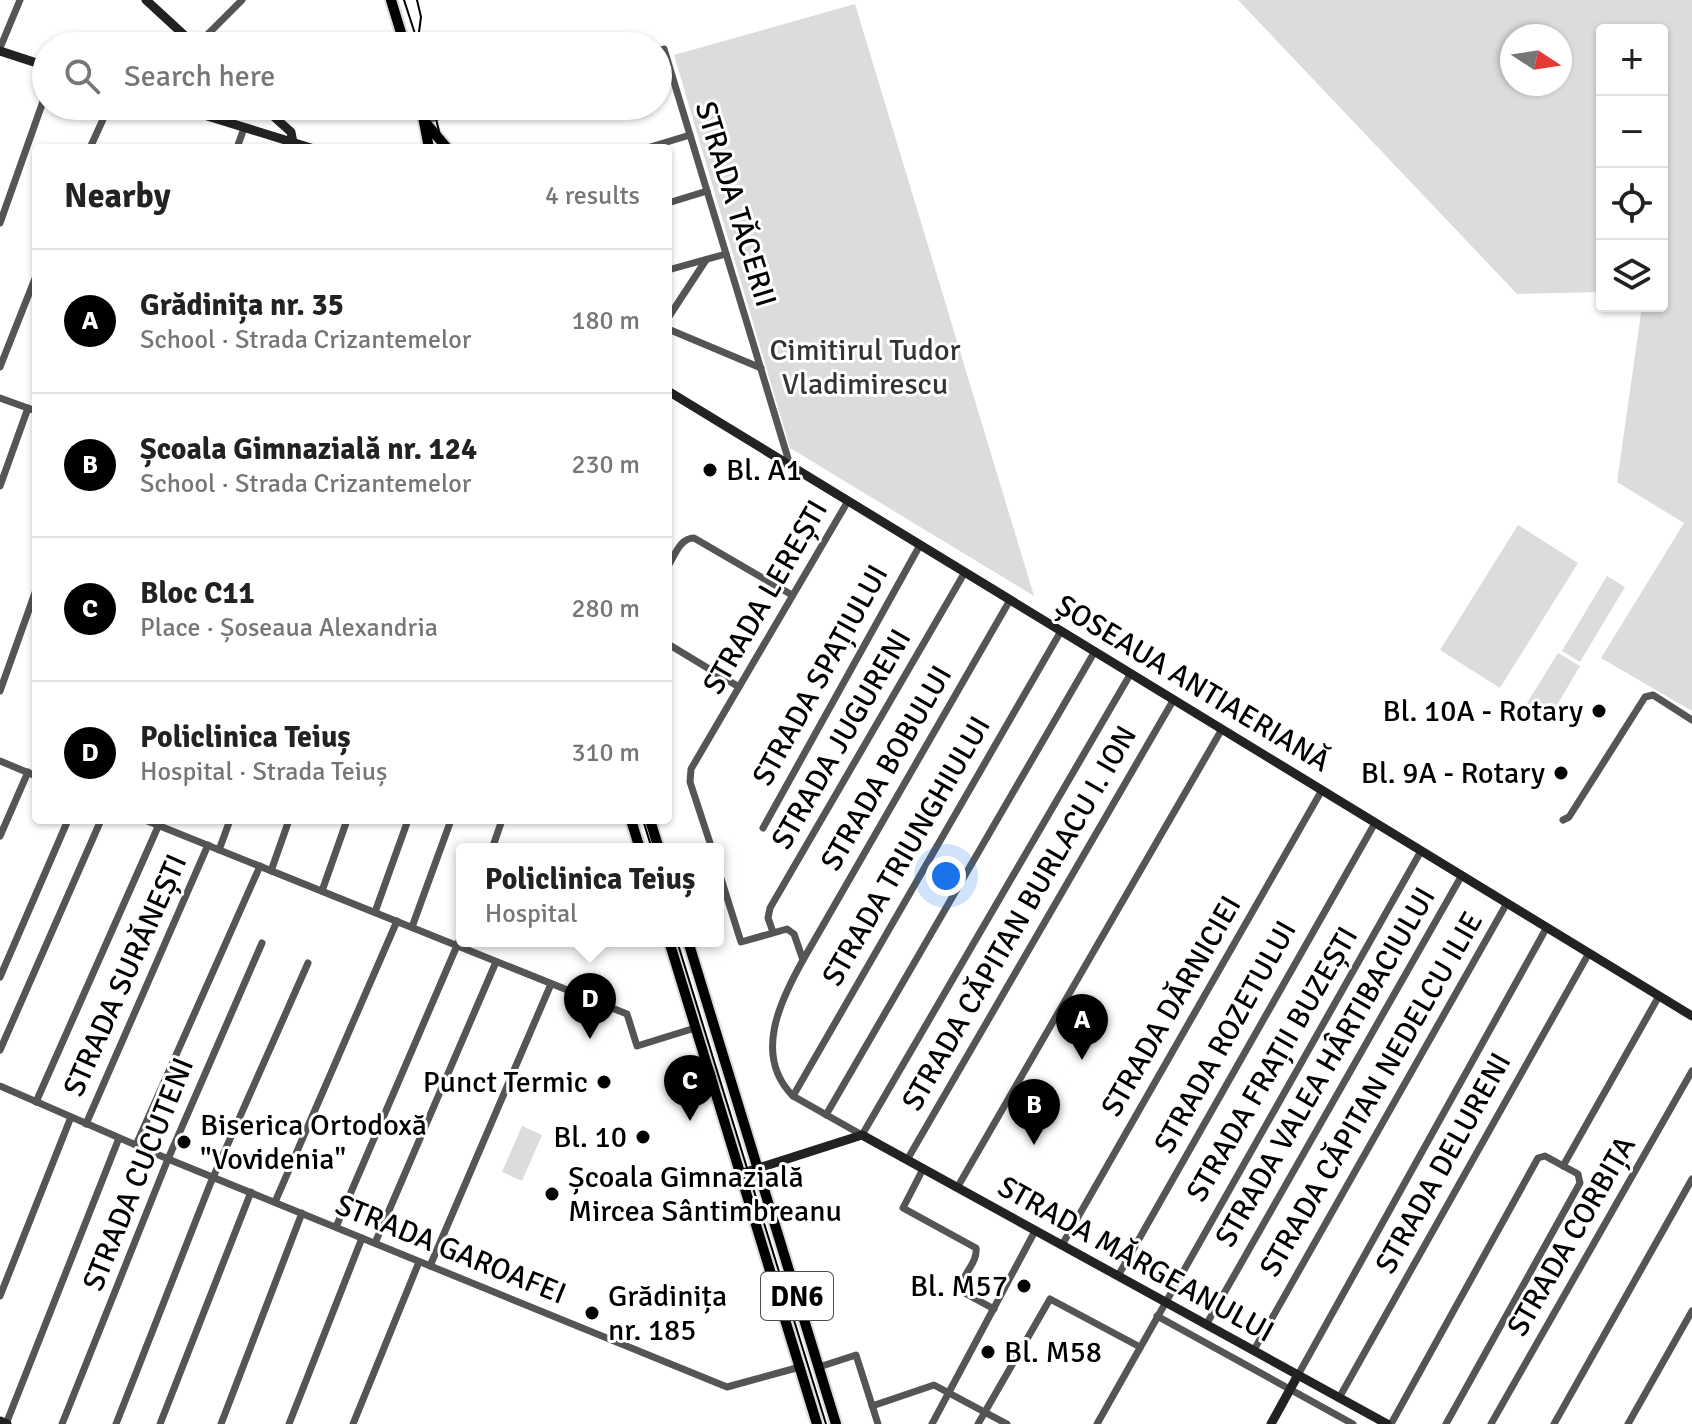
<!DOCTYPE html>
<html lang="en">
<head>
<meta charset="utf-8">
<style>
	:root { --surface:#fff; --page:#f6f6f6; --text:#222; --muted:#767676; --line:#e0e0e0; --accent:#000 }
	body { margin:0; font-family:Signika,sans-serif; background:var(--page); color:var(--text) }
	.controls { position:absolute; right:24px; top:24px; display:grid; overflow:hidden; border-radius:8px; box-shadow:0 2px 6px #0004 }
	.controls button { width:72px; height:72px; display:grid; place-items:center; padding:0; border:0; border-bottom:2px solid var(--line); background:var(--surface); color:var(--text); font:40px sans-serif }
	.compass { position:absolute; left:1500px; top:24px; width:72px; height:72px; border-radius:50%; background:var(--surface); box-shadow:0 2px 6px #0004; rotate:102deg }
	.you { position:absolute; left:946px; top:876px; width:28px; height:28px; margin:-20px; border:6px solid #fff; border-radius:50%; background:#1a73e8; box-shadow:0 0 0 12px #1a73e833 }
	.badge { display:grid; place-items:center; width:52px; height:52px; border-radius:50%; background:var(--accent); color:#fff; font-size:26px; font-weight:700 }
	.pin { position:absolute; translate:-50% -66px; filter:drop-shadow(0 2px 4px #0008) }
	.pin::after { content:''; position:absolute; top:42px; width:28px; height:24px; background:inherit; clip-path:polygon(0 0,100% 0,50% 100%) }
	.popup { position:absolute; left:456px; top:843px; width:268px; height:104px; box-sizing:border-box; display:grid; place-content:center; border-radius:8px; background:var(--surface); filter:drop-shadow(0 2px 6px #0005); font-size:26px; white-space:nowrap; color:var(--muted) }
	.popup b { font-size:30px; color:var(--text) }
	.popup::after { content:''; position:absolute; left:50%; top:100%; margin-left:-16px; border:16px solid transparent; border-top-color:var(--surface) }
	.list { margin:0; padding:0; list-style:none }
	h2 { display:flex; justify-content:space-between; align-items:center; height:104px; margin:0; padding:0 32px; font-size:34px }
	h2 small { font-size:26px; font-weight:400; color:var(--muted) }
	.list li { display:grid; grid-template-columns:52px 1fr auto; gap:24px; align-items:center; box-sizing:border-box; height:144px; padding:0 32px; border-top:2px solid var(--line) }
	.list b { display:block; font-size:30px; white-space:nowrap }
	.list p { margin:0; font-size:26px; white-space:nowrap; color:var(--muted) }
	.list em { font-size:26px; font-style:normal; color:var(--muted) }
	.icon { flex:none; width:44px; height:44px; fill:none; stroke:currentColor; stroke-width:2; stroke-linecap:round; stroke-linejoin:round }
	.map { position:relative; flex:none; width:1692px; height:1424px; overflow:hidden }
	.search { position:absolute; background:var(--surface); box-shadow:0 2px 6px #0004; left:32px; top:32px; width:640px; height:88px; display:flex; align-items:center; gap:20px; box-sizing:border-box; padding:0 28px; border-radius:44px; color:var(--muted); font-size:30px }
	.panel { position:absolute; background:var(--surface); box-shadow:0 2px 6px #0004; left:32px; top:144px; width:640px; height:680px; border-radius:8px }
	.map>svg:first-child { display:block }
</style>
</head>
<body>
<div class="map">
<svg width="1692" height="1424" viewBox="0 0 1692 1424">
	<rect width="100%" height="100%" fill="#fff"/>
	<g fill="#dcdcdc" fill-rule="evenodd">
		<path d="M1238 0H1692V711L1601 658 1684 523 1617 482 1642 306H1662V30H1602V292L1517 294ZM1560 36V84H1512V36Z"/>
		<polygon points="855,4 1034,596 790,448 674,55"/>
		<polygon points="1518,525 1578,563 1500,688 1440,650"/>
		<polygon points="1607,576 1625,587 1580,662 1562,651"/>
		<polygon points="1558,653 1580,666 1550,717 1527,703"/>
		<polygon points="522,1126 542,1135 522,1181 502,1172"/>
	</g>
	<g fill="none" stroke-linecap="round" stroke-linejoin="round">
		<defs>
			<g id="primary">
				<polyline points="391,0 405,46"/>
				<polyline points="421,106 429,148"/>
				<polyline points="425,122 447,148"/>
				<polyline points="631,820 640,849"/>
				<polyline points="650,820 659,849"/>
				<polyline points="669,941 817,1424"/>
				<polyline points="688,941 836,1424"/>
			</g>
		</defs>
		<use href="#primary" stroke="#dbdbdb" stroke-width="14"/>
		<g stroke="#555" stroke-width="7">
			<polyline points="196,46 242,0"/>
			<polyline points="0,48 20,0"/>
			<polyline points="658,51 664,49 790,465"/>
			<polyline points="424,121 477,106"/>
			<polyline points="90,148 109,106"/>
			<polyline points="237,148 244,128"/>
			<polyline points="647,148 690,135"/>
			<polyline points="668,203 707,191"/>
			<polyline points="0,223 46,93"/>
			<polyline points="668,270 726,254"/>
			<polyline points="668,318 706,260"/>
			<polyline points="668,329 761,368"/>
			<polyline points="0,367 36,276"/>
			<polyline points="0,398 36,411"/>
			<polyline points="0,486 28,408"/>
			<path d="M668 566C675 555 680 538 694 538L792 595"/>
			<polyline points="668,644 739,687"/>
			<polyline points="0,691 36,590"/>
			<polyline points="0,761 36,776"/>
			<polyline points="145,820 627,1014 637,1046 695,1028"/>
			<polyline points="1563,820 1569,817 1645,697 1653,695 1692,720"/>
			<polyline points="763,828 920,545"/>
			<polyline points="0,836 28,772"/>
			<polyline points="492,849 502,820"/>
			<polyline points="712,849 690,782 691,769 848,501"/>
			<polyline points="219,850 230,820"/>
			<path d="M718 869 741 942 787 929 794 934 803 960C780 1001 753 1056 793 1096L862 1135 1131 673"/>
			<polyline points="271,871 289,820"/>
			<polyline points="322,891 347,820"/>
			<polyline points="375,912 408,820"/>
			<polyline points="412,927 451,820"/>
			<polyline points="773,932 768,918 770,908 965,572"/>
			<polyline points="803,960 1010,600"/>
			<polyline points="0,977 68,820"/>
			<polyline points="0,1050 101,820"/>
			<polyline points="0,1086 168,1159 727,1387 800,1367"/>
			<polyline points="793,1096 1061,631"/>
			<polyline points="36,1102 161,820"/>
			<polyline points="826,1115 1095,651"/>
			<polyline points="86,1124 208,845"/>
			<polyline points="136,1145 260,866"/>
			<polyline points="907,1160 1174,699"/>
			<polyline points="1563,1166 1659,996"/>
			<path d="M923 1169 903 1208 976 1248C978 1264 960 1275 961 1291L994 1309"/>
			<polyline points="957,1188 1222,729"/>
			<polyline points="275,1202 397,921"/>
			<polyline points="336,1227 462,934"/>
			<polyline points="375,1243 496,962"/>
			<polyline points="1062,1245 1322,790"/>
			<polyline points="430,1266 551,984"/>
			<polyline points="1118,1276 1375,823"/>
			<polyline points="0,1296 71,1117"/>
			<polyline points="1157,1316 1353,1424"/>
			<polyline points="1206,1325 1462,875"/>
			<polyline points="1254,1350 1507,903"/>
			<polyline points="819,1367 856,1355 878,1424"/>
			<polyline points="1298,1375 1547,927"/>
			<polyline points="1339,1398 1589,953"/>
			<polyline points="872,1406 934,1385 1007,1424"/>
			<polyline points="6,1424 119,1138"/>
			<polyline points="62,1424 168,1159 262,943"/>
			<polyline points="116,1424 211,1182 308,963"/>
			<polyline points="160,1424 251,1192"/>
			<polyline points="221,1424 302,1213"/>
			<polyline points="289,1424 362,1238"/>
			<polyline points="353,1424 419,1262"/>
			<polyline points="932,1424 1035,1231"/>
			<polyline points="978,1424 1050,1299 1140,1347"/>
			<polyline points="1097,1424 1421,851"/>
			<polyline points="1391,1424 1538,1158 1545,1156 1578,1174 1580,1183 1446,1424"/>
			<polyline points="1491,1424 1692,1071"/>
			<polyline points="1554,1424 1692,1179"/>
			<polyline points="1628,1424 1692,1311"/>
		</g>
		<g stroke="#222" stroke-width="9">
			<polyline points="146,0 196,46"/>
			<polyline points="0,51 46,66"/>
			<polyline points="175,106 311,148"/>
			<polyline points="262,106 291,132 293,143"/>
			<polyline points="668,391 1692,1016"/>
			<polyline points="740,1174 862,1135 1387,1424"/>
			<polyline points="0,1421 7,1424"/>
			<polyline points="1271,1424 1298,1375"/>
		</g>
		<use href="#primary" stroke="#000" stroke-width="10"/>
		<g stroke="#000" stroke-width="2">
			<polyline points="404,0 419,46"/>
			<polyline points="417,0 421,17 419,32"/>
			<polyline points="433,106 443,148"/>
			<polyline points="643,820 652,849"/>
			<polyline points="677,941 826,1424"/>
		</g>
	</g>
	<g fill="#000" stroke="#fff" stroke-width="3">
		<circle cx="710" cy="470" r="8"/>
		<circle cx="1599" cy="711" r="8"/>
		<circle cx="1561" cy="773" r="8"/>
		<circle cx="604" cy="1082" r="8"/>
		<circle cx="643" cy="1137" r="8"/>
		<circle cx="184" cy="1142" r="8"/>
		<circle cx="552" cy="1194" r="8"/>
		<circle cx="1024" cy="1286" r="8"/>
		<circle cx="592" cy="1313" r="8"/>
		<circle cx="988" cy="1352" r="8"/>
	</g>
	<g text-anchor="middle" stroke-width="6" stroke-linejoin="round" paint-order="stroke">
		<rect fill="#fff" stroke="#4c4c4c" stroke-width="2" x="761" y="1272" width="72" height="48" rx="6"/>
		<g font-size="28" font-weight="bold" fill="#000">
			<text x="797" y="1306">DN6</text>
		</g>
		<g font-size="30" fill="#000" stroke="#fff">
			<text transform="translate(736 204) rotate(73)" y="10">STRADA TĂCERII</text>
			<text transform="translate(765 597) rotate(-60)" y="10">STRADA LEREȘTI</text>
			<text transform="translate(820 675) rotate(-61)" y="10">STRADA SPAȚIULUI</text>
			<text transform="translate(1193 683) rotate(31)" y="10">ȘOSEAUA ANTIAERIANĂ</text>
			<text transform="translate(841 739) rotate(-60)" y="10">STRADA JUGURENI</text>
			<text transform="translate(886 768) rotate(-60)" y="10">STRADA BOBULUI</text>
			<text transform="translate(906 851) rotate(-60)" y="10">STRADA TRIUNGHIULUI</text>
			<text transform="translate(1019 918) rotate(-60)" y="10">STRADA CĂPITAN BURLACU I. ION</text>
			<text transform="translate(125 975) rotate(-66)" y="10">STRADA SURĂNEȘTI</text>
			<text transform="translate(1171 1006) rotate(-60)" y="10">STRADA DĂRNICIEI</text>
			<text transform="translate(1225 1037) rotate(-61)" y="10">STRADA ROZETULUI</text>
			<text transform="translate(1272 1064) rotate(-60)" y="10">STRADA FRAȚII BUZEȘTI</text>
			<text transform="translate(1325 1067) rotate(-60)" y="10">STRADA VALEA HÂRTIBACIULUI</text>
			<text transform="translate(1371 1094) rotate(-60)" y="10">STRADA CĂPITAN NEDELCU ILIE</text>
			<text transform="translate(1443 1163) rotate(-61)" y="10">STRADA DELURENI</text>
			<text transform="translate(138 1174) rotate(-68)" y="10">STRADA CUCUTENI</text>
			<text transform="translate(1571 1236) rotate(-60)" y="10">STRADA CORBIȚA</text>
			<text transform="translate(451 1249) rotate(22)" y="10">STRADA GAROAFEI</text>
			<text transform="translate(1136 1259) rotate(29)" y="10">STRADA MĂRGEANULUI</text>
		</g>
		<g font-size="30" fill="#333" stroke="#fff">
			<text x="865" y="360">Cimitirul Tudor<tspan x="865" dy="34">Vladimirescu</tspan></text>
		</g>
		<g font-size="30" fill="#000" stroke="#fff" text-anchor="start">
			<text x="726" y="480">Bl. A1</text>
			<text x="1583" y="721" text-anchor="end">Bl. 10A - Rotary</text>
			<text x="1545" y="783" text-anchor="end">Bl. 9A - Rotary</text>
			<text x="588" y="1092" text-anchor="end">Punct Termic</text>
			<text x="200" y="1135">Biserica Ortodoxă<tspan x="200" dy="34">"Vovidenia"</tspan></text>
			<text x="627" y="1147" text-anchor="end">Bl. 10</text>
			<text x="568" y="1187">Școala Gimnazială<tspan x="568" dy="34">Mircea Sântimbreanu</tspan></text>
			<text x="1008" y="1296" text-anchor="end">Bl. M57</text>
			<text x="608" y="1306">Grădinița<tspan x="608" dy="34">nr. 185</tspan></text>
			<text x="1004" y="1362">Bl. M58</text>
		</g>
	</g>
</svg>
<div class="controls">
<button>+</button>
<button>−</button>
<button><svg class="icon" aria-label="locate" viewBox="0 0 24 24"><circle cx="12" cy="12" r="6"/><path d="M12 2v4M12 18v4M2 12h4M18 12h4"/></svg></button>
<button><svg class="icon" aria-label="layers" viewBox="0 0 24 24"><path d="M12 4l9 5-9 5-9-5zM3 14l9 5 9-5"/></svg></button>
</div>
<svg class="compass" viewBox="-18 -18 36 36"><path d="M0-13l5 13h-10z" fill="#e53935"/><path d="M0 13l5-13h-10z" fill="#767676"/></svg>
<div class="you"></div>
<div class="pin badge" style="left:1082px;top:1060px">A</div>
<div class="pin badge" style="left:1034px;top:1145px">B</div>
<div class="pin badge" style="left:690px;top:1121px">C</div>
<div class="pin badge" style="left:590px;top:1039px">D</div>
<div class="popup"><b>Policlinica Teiuș</b>Hospital</div>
<div class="search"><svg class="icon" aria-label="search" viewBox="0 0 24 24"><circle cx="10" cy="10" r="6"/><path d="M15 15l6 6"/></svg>Search here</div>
<section class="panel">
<h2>Nearby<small>4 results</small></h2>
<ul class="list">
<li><span class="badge">A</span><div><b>Grădinița nr. 35</b><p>School · Strada Crizantemelor</p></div><em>180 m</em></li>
<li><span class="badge">B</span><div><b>Școala Gimnazială nr. 124</b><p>School · Strada Crizantemelor</p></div><em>230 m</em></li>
<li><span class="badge">C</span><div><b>Bloc C11</b><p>Place · Șoseaua Alexandria</p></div><em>280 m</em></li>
<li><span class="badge">D</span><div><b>Policlinica Teiuș</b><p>Hospital · Strada Teiuș</p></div><em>310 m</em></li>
</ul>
</section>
</div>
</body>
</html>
